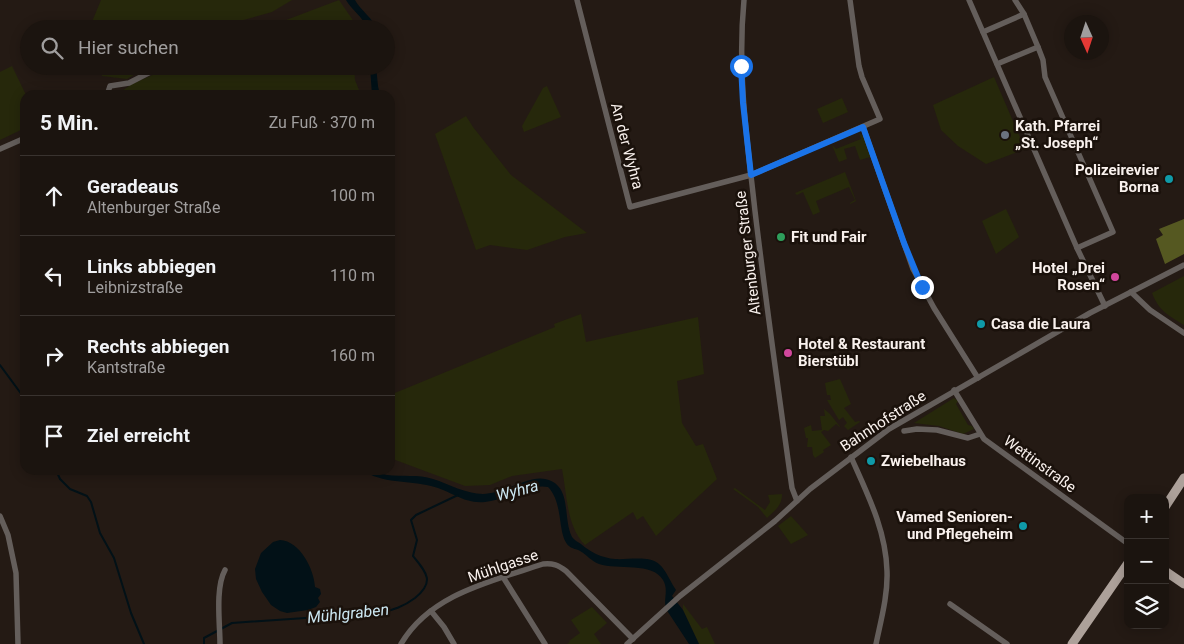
<!DOCTYPE html>
<html lang="de">
<head>
<meta charset="utf-8">
<style>
	:root { --surface:#1b140f; --page:#28211d; --text:#f1f3f6; --muted:#a09e9e; --line:#39332f }
	body { margin:0; font-family:Roboto,sans-serif; background:var(--page); color:var(--text) }
	.controls { position:absolute; right:15px; bottom:15px; display:grid; overflow:hidden; border-radius:10px; box-shadow:0 2px 12px #0003 }
	.controls button { width:45px; height:45px; display:grid; place-items:center; padding:0; border:0; border-bottom:1px solid var(--line); background:var(--surface); color:var(--text); font:25px sans-serif }
	.compass { position:absolute; left:1064px; top:15px; width:45px; height:45px; border-radius:50%; background:var(--surface); box-shadow:0 2px 12px #0003; rotate:177deg }
	.stop { position:absolute; width:15px; height:15px; margin:-11px; border:4px solid #1a73e8; border-radius:50%; background:#fff }
	.stop.end { background:#1a73e8; border-color:#fff; box-shadow:0 1px 5px #0008 }
	.list { margin:0; padding:0; list-style:none }
	h2 { display:flex; justify-content:space-between; align-items:center; height:65px; margin:0; padding:0 20px; font-size:21px }
	h2 small { font-size:16px; font-weight:400; color:var(--muted) }
	.list li { display:grid; grid-template-columns:32px 1fr auto; gap:15px; align-items:center; box-sizing:border-box; height:80px; padding:0 20px; border-top:1px solid var(--line) }
	.list b { display:block; font-size:19px; white-space:nowrap }
	.list p { margin:0; font-size:16px; white-space:nowrap; color:var(--muted) }
	.list em { font-size:16px; font-style:normal; color:var(--muted) }
	.icon { flex:none; width:28px; height:28px; fill:none; stroke:currentColor; stroke-width:2; stroke-linecap:round; stroke-linejoin:round }
	.map { position:relative; flex:none; width:1184px; height:644px; overflow:hidden }
	.search { position:absolute; background:var(--surface); box-shadow:0 2px 12px #0003; left:20px; top:20px; width:375px; height:55px; display:flex; align-items:center; gap:12px; box-sizing:border-box; padding:0 18px; border-radius:28px; color:var(--muted); font-size:19px }
	.panel { position:absolute; background:var(--surface); box-shadow:0 2px 12px #0003; left:20px; top:90px; width:375px; height:385px; border-radius:15px }
	.map>svg:first-child { display:block }
</style>
</head>
<body>
<div class="map">
<svg width="1184" height="644" viewBox="0 0 1184 644">
	<rect width="100%" height="100%" fill="#241a14"/>
	<g fill="#26280b">
		<polygon points="101,0 292,0 272,12 212,29 89,29"/>
		<polygon points="339,0 359,29 263,29 265,28"/>
		<polygon points="12,66 26,95 25,128 0,140 0,72"/>
		<polygon points="99,66 148,66 127,79 102,76"/>
		<polygon points="173,66 354,66 355,80 361,95 116,95 132,84"/>
		<polygon points="994,77 1025,149 986,164 958,146 941,130 933,105"/>
		<polygon points="547,86 561,117 524,132 522,126 543,88"/>
		<polygon points="842,98 848,112 823,123 817,109"/>
		<polygon points="466,116 473,127 511,175 587,233 565,237 527,250 490,245 476,250 435,134"/>
		<polygon points="859,133 863,136 870,157 860,160 855,146 844,149 847,159 839,162 832,145 836,149 861,139"/>
		<polygon points="845,172 856,201 850,204 850,203 855,200 849,187 816,201 820,212 813,215 803,192 797,195 795,193"/>
		<polygon points="1006,209 1019,237 996,254 982,221"/>
		<path d="M1184 276V325C1168 315 1159 311 1152 293Z"/>
		<path d="M581 314 586 342 698 317 704 374 677 381 682 423 696 446 703 444 717 479 656 536 643 516 637 520 633 512 585 545C566 526 567 493 562 469L512 476 490 485 465 486 390 458V395L555 327 554 324Z"/>
		<polygon points="840,379 851,404 844,408 855,422 859,421 860,422 848,430 844,426 847,423 843,417 839,420 827,400 831,400 830,395 827,395 825,383"/>
		<polygon points="954,398 958,401 956,404 968,425 972,426 974,429 963,434 939,426 914,423"/>
		<polygon points="824,409 830,414 841,428 836,424 828,431 824,430 821,432 831,445 823,450 824,452 815,458 813,455 812,447 807,447 808,438 806,438 804,428 811,425 812,431 822,430 820,416 825,416"/>
		<path d="M735 488 765 510 770 502 768 495 782 494C782 506 775 510 767 518L758 507 733 489Z"/>
		<polygon points="791,516 808,535 791,544 778,526"/>
		<polygon points="683,604 702,629 707,627 715,644 699,644 683,610"/>
		<polygon points="592,607 607,623 594,634 601,644 567,644 570,642 569,641 580,633 571,620"/>
	</g>
	<polygon fill="#555821" points="1184,219 1184,254 1165,264 1156,239 1163,235 1159,229"/>
	<g fill="#021117">
		<path d="M346 0H355C361 11 372 17 377 29H367C363 16 352 11 346 0Z"/>
		<polygon points="370,66 376,66 378,86 380,95 372,95"/>
		<path d="M362 470C371 470 378 473 387 475 402 477 418 474 433 479 449 484 466 494 483 494 502 494 530 475 545 479 573 485 562 517 572 537 574 540 578 542 581 544 590 552 602 558 615 559 628 560 649 555 659 564 667 571 670 582 676 590L672 596 683 610 699 644H689L666 609C663 599 669 590 663 580 653 562 617 570 599 564 591 561 587 555 580 551 577 549 572 549 569 546 557 536 564 503 548 487 530 483 505 500 485 502 463 504 452 491 431 486 407 480 383 484 362 470Z"/>
		<path d="M280 540C300 541 314 569 315 587L320 589 321 594 318 598 320 602 316 607 308 610 287 613 280 611 271 605 262 592 256 579 255 569 261 553 273 542Z"/>
	</g>
	<g fill="none" stroke-linecap="round" stroke-linejoin="round">
		<g stroke="#021117" stroke-width="2">
			<polyline points="0,365 25,399"/>
			<polyline points="56,470 60,479 70,489 87,496 91,502 100,533 114,558 131,613 144,644"/>
			<path d="M204 644V638L232 623 379 613C393 610 403 607 415 598 435 582 427 573 413 556L417 540 411 520 416 515 458 495"/>
		</g>
		<g stroke="#645e5b" stroke-width="5.5">
			<polyline points="577,0 630,207 751,175 880,119 862,77 859,66 850,0"/>
			<path d="M744 0C737 73 747 138 755 211 766 303 779 396 792 488L797 501"/>
			<polyline points="969,0 1077,248 1105,306"/>
			<polyline points="1015,0 1024,14"/>
			<polyline points="983,32 1024,14 1038,47"/>
			<polyline points="997,64 1038,47 1043,60 1045,77 1113,232 1077,248"/>
			<polyline points="107,95 110,86 129,83 162,66"/>
			<polyline points="863,127 913,269 934,308 978,378"/>
			<polyline points="0,149 25,138"/>
			<polyline points="1131,292 1150,310 1184,333"/>
			<polyline points="954,390 984,439 1127,543"/>
			<polyline points="904,431 917,429 937,430 968,438 980,434"/>
			<path d="M851 457C867 493 886 530 887 571 888 595 881 620 876 644"/>
			<polyline points="0,516 8,535 16,573 18,644"/>
			<polyline points="503,577 545,644"/>
			<polyline points="950,604 1007,644"/>
			<polyline points="431,611 444,627 454,644"/>
			<path d="M220 644C220 624 215 588 225 570"/>
			<path d="M401 644C430 594 492 581 543 564 553 563 558 565 566 571L633 639"/>
			<polyline points="627,644 680,596 775,521 810,489 889,429 1090,313 1184,265"/>
		</g>
		<g stroke="#ada19a" stroke-width="9">
			<polyline points="1165,507 1184,478"/>
			<polyline points="1165,571 1184,584"/>
			<polyline points="1072,644 1128,563"/>
		</g>
	</g>
	<g fill="none" stroke-linecap="round" stroke-linejoin="round">
		<polyline stroke="#1a73e8" stroke-width="6" points="741,66 743,103 751,175 863,127 904,243 922,287"/>
	</g>
	<circle fill="#6b7280" stroke="#1a110b" stroke-width="2" cx="1005" cy="135" r="5"/>
	<g fill="#0f9aa8" stroke="#1a110b" stroke-width="2">
		<circle cx="1169" cy="179" r="5"/>
		<circle cx="981" cy="324" r="5"/>
		<circle cx="871" cy="461" r="5"/>
		<circle cx="1023" cy="526" r="5"/>
	</g>
	<circle fill="#2e9e5b" stroke="#1a110b" stroke-width="2" cx="781" cy="237" r="5"/>
	<g fill="#d1479c" stroke="#1a110b" stroke-width="2">
		<circle cx="1115" cy="277" r="5"/>
		<circle cx="788" cy="353" r="5"/>
	</g>
	<g text-anchor="middle" stroke-width="5" stroke-linejoin="round" paint-order="stroke">
		<g font-size="15" font-weight="bold" fill="#f9f1ed" stroke="#1a110b" text-anchor="start">
			<text x="1015" y="131">Kath. Pfarrei<tspan x="1015" dy="17">„St. Joseph“</tspan></text>
			<text x="1159" y="175" text-anchor="end">Polizeirevier<tspan x="1159" dy="17">Borna</tspan></text>
			<text x="791" y="242">Fit und Fair</text>
			<text x="1105" y="273" text-anchor="end">Hotel „Drei<tspan x="1105" dy="17">Rosen“</tspan></text>
			<text x="991" y="329">Casa die Laura</text>
			<text x="798" y="349">Hotel &amp; Restaurant<tspan x="798" dy="17">Bierstübl</tspan></text>
			<text x="881" y="466">Zwiebelhaus</text>
			<text x="1013" y="522" text-anchor="end">Vamed Senioren-<tspan x="1013" dy="17">und Pflegeheim</tspan></text>
		</g>
		<g font-size="15" fill="#f9f1ed" stroke="#1a110b">
			<text transform="translate(627 146) rotate(75)" y="5">An der Wyhra</text>
			<text transform="translate(748 253) rotate(-97)" y="5">Altenburger Straße</text>
			<text transform="translate(883 421) rotate(-33)" y="5">Bahnhofstraße</text>
			<text transform="translate(1040 464) rotate(36)" y="5">Wettinstraße</text>
			<text transform="translate(503 566) rotate(-19)" y="5">Mühlgasse</text>
		</g>
		<g font-size="16" font-style="italic" fill="#cce7f2" stroke="#1a110b">
			<text transform="translate(517 490) rotate(-15)" y="6">Wyhra</text>
			<text transform="translate(348 613) rotate(-6)" y="6">Mühlgraben</text>
		</g>
	</g>
</svg>
<div class="controls">
<button>+</button>
<button>−</button>
<button><svg class="icon" aria-label="layers" viewBox="0 0 24 24"><path d="M12 4l9 5-9 5-9-5zM3 14l9 5 9-5"/></svg></button>
</div>
<svg class="compass" viewBox="-18 -18 36 36"><path d="M0-13l5 13h-10z" fill="#e53935"/><path d="M0 13l5-13h-10z" fill="#a09e9e"/></svg>
<div class="stop" style="left:741px;top:66px"></div>
<div class="stop end" style="left:922px;top:287px"></div>
<div class="search"><svg class="icon" aria-label="search" viewBox="0 0 24 24"><circle cx="10" cy="10" r="6"/><path d="M15 15l6 6"/></svg>Hier suchen</div>
<section class="panel">
<h2>5 Min.<small>Zu Fuß · 370 m</small></h2>
<ul class="list">
<li><svg class="icon" aria-label="ahead" viewBox="0 0 24 24"><path d="M12 20V5M6 11l6-6 6 6"/></svg><div><b>Geradeaus</b><p>Altenburger Straße</p></div><em>100 m</em></li>
<li><svg class="icon" aria-label="left" viewBox="0 0 24 24"><path d="M17 20v-9H6M10 6l-5 5 5 5"/></svg><div><b>Links abbiegen</b><p>Leibnizstraße</p></div><em>110 m</em></li>
<li><svg class="icon" aria-label="right" viewBox="0 0 24 24"><path d="M7 20v-9h11M14 6l5 5-5 5"/></svg><div><b>Rechts abbiegen</b><p>Kantstraße</p></div><em>160 m</em></li>
<li><svg class="icon" aria-label="arrive" viewBox="0 0 24 24"><path d="M6 21V4h12l-3 4 3 4H6"/></svg><div><b>Ziel erreicht</b></div></li>
</ul>
</section>
</div>
</body>
</html>
